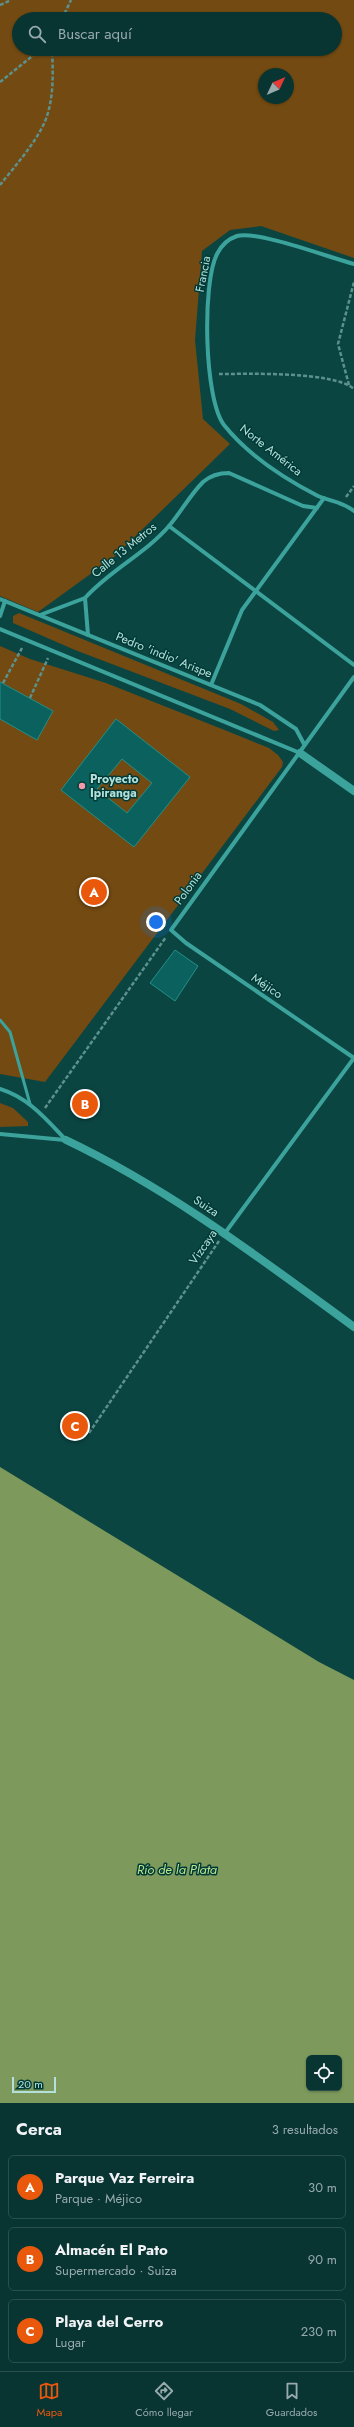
<!DOCTYPE html>
<html lang="es">
<head>
<meta charset="utf-8">
<style>
	:root { --surface:#083432; --page:#113c3a; --text:#f1f3f6; --muted:#98aaac; --line:#294f4d; --accent:#ea580c }
	body { margin:0; font-family:Jost,sans-serif; background:var(--page); color:var(--text) }
	.controls { position:absolute; right:12px; bottom:12px; display:grid; overflow:hidden; border-radius:6px; box-shadow:0 1px 3px #0004 }
	.controls button { width:36px; height:36px; display:grid; place-items:center; padding:0; border:0; border-bottom:1px solid var(--line); background:var(--surface); color:var(--text); font:20px sans-serif }
	.compass { position:absolute; left:258px; top:68px; width:36px; height:36px; border-radius:50%; background:var(--surface); box-shadow:0 1px 3px #0004; rotate:46deg }
	.scale { position:absolute; left:12px; bottom:10px; width:44px; box-sizing:border-box; padding-left:4px; border:2px solid #b3e0db; border-top:0; font-size:11px; line-height:14px; white-space:nowrap; color:#b3e0db; -webkit-text-stroke:3px #003a37; paint-order:stroke }
	.you { position:absolute; left:156px; top:922px; width:14px; height:14px; margin:-10px; border:3px solid #fff; border-radius:50%; background:#1a73e8; box-shadow:0 0 0 6px #1a73e833 }
	.badge { display:grid; place-items:center; width:26px; height:26px; border-radius:50%; background:var(--accent); color:#fff; font-size:13px; font-weight:700 }
	.pin { position:absolute; translate:-50% -50%; border:2px solid #fff; box-shadow:0 1px 4px #0006 }
	.list { margin:0; padding:0; list-style:none }
	h2 { display:flex; justify-content:space-between; align-items:center; height:52px; margin:0; padding:0 16px; font-size:17px }
	h2 small { font-size:13px; font-weight:400; color:var(--muted) }
	.list li { display:grid; grid-template-columns:26px 1fr auto; gap:12px; align-items:center; box-sizing:border-box; height:64px; margin:0 8px 8px; padding:0 8px; border:1px solid var(--line); border-radius:6px }
	.list b { display:block; font-size:15px; white-space:nowrap }
	.list p { margin:0; font-size:13px; white-space:nowrap; color:var(--muted) }
	.list em { font-size:13px; font-style:normal; color:var(--muted) }
	.icon { flex:none; width:22px; height:22px; fill:none; stroke:currentColor; stroke-width:2; stroke-linecap:round; stroke-linejoin:round }
	.map { position:relative; flex:none; width:354px; height:2103px; overflow:hidden }
	.search { position:absolute; background:var(--surface); box-shadow:0 1px 3px #0004; left:12px; right:12px; top:12px; height:44px; display:flex; align-items:center; gap:10px; box-sizing:border-box; padding:0 14px; border-radius:22px; color:var(--muted); font-size:15px }
	.sheet { height:268px; background:var(--surface) }
	nav { display:flex; justify-content:space-around; align-items:center; box-sizing:border-box; height:56px; border-top:1px solid var(--line); background:var(--surface); font-size:11px; color:var(--muted) }
	nav a { display:grid; justify-items:center; gap:2px }
	nav .on { color:var(--accent) }
	.map>svg:first-child { display:block }
</style>
</head>
<body>
<div class="map">
<svg width="354" height="2103" viewBox="0 0 354 2103">
	<rect width="100%" height="100%" fill="#0b4542"/>
	<g fill="#734a11" fill-rule="evenodd">
		<path d="M0 0H354V258L261 226 230 230 202 251 195 340 203 419 230 444 114 557 38 612 0 596ZM19 19H335V49H19ZM264 74H288V98H264Z"/>
		<polygon points="19,613 241,704 273,722 279,730 274,731 230,709 75,650 13,623 13,616"/>
		<polygon points="0,646 30,659 106,683 227,731 269,748 278,755 283,762 282,767 45,1082 0,1074"/>
		<polygon points="0,1103 13,1108 28,1122 28,1126 0,1127"/>
	</g>
	<path fill="#7d9a5c" fill-rule="evenodd" d="M0 1467 319 1662 354 1680V2103H0ZM309 2058H339V2088H309Z"/>
	<g fill="#0b615d" stroke="#228f89" fill-rule="evenodd">
		<polygon points="0,682 53,711 37,740 0,719"/>
		<path d="M116 719 190 777 134 847 61 790ZM122 759 152 783 127 813 97 789Z"/>
		<polygon points="175,950 198,966 175,1001 150,983"/>
		<polygon points="86,1090 98,1099 84,1117 72,1108"/>
	</g>
	<g fill="none" stroke-linecap="round" stroke-linejoin="round">
		<g stroke="#5d918d" stroke-width="2.5" stroke-dasharray="4 2" stroke-linecap="butt">
			<polyline points="0,5 11,0"/>
			<polyline points="62,19 71,0"/>
			<polyline points="0,82 41,49"/>
			<path d="M0 185C15 166 40 138 47 116 54 94 53 72 52 49"/>
			<path d="M219 374C247 374 334 371 354 389"/>
			<polyline points="349,385 338,344 354,282"/>
			<polyline points="346,497 354,486"/>
			<polyline points="3,683 22,648"/>
			<polyline points="30,698 48,658"/>
			<polyline points="45,1108 166,937"/>
			<polyline points="89,1433 219,1241"/>
		</g>
		<polyline stroke="#3ca39c" stroke-width="3" points="0,1020 10,1032 30,1104"/>
		<g stroke="#3ca39c" stroke-width="4">
			<path d="M354 264C331 258 256 230 237 236 228 239 221 246 217 254 202 283 204 399 224 425 248 455 285 479 318 496 332 502 341 501 354 511"/>
			<polyline points="169,526 354,665"/>
			<path d="M85 598C110 570 145 554 169 526 181 512 190 495 203 482 211 475 219 473 229 473L303 506 317 508"/>
			<polyline points="0,599 260,705 296,729 304,744"/>
			<polyline points="40,615 85,598 88,635"/>
			<polyline points="0,616 5,601"/>
			<polyline points="0,629 300,753"/>
			<polyline points="354,677 171,930 186,943 354,1058"/>
			<polyline points="211,685 242,610 324,498"/>
			<path d="M0 1089C29 1098 46 1119 66 1140"/>
			<polyline points="0,1134 65,1140"/>
			<polyline points="225,1233 354,1058"/>
		</g>
		<g stroke="#3ca39c" stroke-width="8">
			<polyline points="300,753 354,791"/>
			<path d="M66 1140C171 1190 261 1259 354 1327"/>
		</g>
	</g>
	<circle fill="#f39aa9" stroke="#003a37" stroke-width="1.5" cx="82" cy="786" r="4"/>
	<g text-anchor="middle" stroke-width="3" stroke-linejoin="round" paint-order="stroke">
		<g font-size="12" fill="#b3e0db" stroke="#003a37">
			<text transform="translate(203 274) rotate(-79)" y="4">Francia</text>
			<text transform="translate(271 450) rotate(38)" y="4">Norte América</text>
			<text transform="translate(124 550) rotate(-39)" y="4">Calle 13 Metros</text>
			<text transform="translate(164 655) rotate(22)" y="4">Pedro 'indio' Arispe</text>
			<text transform="translate(188 888) rotate(-54)" y="4">Polonia</text>
			<text transform="translate(267 986) rotate(34)" y="4">Méjico</text>
			<text transform="translate(206 1206) rotate(33)" y="4">Suiza</text>
			<text transform="translate(203 1247) rotate(-55)" y="4">Vizcaya</text>
		</g>
		<g font-size="12" font-weight="bold" fill="#b3e0db" stroke="#003a37" text-anchor="start">
			<text x="90" y="783">Proyecto<tspan x="90" dy="14">Ipiranga</tspan></text>
		</g>
		<g font-size="13" font-style="italic" fill="#bde68e" stroke="#003a37">
			<text x="177" y="1874">Río de la Plata</text>
		</g>
	</g>
</svg>
<div class="controls">
<button><svg class="icon" aria-label="locate" viewBox="0 0 24 24"><circle cx="12" cy="12" r="6"/><path d="M12 2v4M12 18v4M2 12h4M18 12h4"/></svg></button>
</div>
<svg class="compass" viewBox="-18 -18 36 36"><path d="M0-13l5 13h-10z" fill="#e53935"/><path d="M0 13l5-13h-10z" fill="#98aaac"/></svg>
<div class="scale">20 m</div>
<div class="you"></div>
<div class="pin badge" style="left:94px;top:892px">A</div>
<div class="pin badge" style="left:85px;top:1104px">B</div>
<div class="pin badge" style="left:75px;top:1426px">C</div>
<div class="search"><svg class="icon" aria-label="search" viewBox="0 0 24 24"><circle cx="10" cy="10" r="6"/><path d="M15 15l6 6"/></svg>Buscar aquí</div>
</div>
<section class="sheet">
<h2>Cerca<small>3 resultados</small></h2>
<ul class="list">
<li><span class="badge">A</span><div><b>Parque Vaz Ferreira</b><p>Parque · Méjico</p></div><em>30 m</em></li>
<li><span class="badge">B</span><div><b>Almacén El Pato</b><p>Supermercado · Suiza</p></div><em>90 m</em></li>
<li><span class="badge">C</span><div><b>Playa del Cerro</b><p>Lugar</p></div><em>230 m</em></li>
</ul>
</section>
<nav>
<a class="on"><svg class="icon" aria-label="map" viewBox="0 0 24 24"><path d="M3 6l6-2 6 2 6-2v14l-6 2-6-2-6 2zM9 4v14M15 6v14"/></svg>Mapa</a>
<a><svg class="icon" aria-label="directions" viewBox="0 0 24 24"><path d="M12 3l9 9-9 9-9-9zM9 14v-3h6M13 9l2 2-2 2"/></svg>Cómo llegar</a>
<a><svg class="icon" aria-label="saved" viewBox="0 0 24 24"><path d="M7 4h10v16l-5-4-5 4z"/></svg>Guardados</a>
</nav>
</body>
</html>
